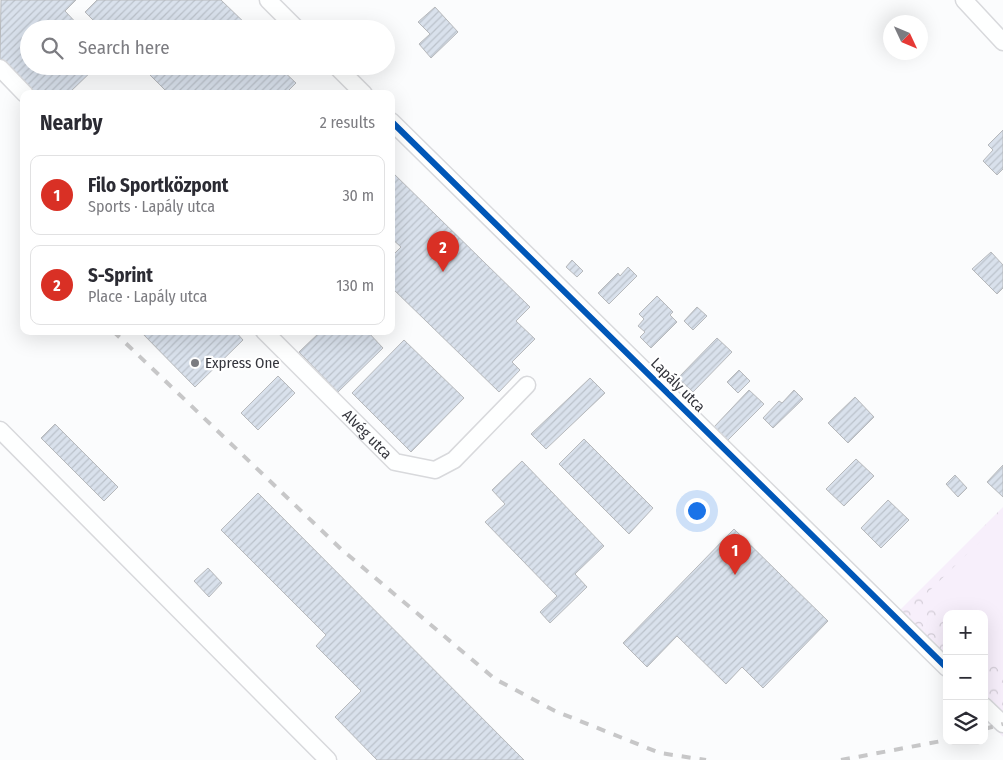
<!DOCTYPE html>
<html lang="en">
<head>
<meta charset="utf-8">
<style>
	:root { --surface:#fff; --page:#f2f2f3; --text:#2b2b33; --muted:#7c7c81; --line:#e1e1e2; --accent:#d93025 }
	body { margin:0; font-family:"Fira Sans Condensed",sans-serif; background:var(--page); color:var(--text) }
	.controls { position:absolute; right:15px; bottom:15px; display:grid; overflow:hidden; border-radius:10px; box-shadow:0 5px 20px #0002 }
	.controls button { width:45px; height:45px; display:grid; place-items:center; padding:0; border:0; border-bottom:1px solid var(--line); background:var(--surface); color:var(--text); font:25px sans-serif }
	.compass { position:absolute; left:883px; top:15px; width:45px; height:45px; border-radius:50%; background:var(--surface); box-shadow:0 5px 20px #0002; rotate:134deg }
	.you { position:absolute; left:696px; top:510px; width:18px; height:18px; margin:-12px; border:4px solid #fff; border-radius:50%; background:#1a73e8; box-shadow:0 0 0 8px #1a73e833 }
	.badge { display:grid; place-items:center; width:32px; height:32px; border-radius:50%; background:var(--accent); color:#fff; font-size:16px; font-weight:700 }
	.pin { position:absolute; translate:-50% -41px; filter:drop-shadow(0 1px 2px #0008) }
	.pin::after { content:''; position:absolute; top:26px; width:18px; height:15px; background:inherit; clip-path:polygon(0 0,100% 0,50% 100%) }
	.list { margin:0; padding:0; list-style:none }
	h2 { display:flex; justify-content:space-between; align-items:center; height:65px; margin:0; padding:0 20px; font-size:21px }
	h2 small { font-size:16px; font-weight:400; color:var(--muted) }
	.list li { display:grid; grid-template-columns:32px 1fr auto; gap:15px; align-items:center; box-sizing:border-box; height:80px; margin:0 10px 10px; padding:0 10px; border:1px solid var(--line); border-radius:10px }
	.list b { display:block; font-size:19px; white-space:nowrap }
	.list p { margin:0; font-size:16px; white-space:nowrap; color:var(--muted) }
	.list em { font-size:16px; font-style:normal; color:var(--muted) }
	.icon { flex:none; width:28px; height:28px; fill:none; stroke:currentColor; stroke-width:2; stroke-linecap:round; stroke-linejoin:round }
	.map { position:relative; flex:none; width:1003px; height:760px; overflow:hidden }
	.search { position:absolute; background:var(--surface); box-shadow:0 5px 20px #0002; left:20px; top:20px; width:375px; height:55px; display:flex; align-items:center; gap:12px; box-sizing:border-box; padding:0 18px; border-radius:28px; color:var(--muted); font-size:19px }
	.panel { position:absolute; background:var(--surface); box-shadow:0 5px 20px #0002; left:20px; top:90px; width:375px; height:245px; border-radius:10px }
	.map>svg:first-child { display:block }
</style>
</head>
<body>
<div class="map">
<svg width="1003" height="760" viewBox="0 0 1003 760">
	<defs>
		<pattern id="forest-crowns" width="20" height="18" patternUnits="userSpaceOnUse" patternTransform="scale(1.25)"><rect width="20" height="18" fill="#f7effb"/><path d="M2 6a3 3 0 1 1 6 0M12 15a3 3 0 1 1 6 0" fill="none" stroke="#d4ced8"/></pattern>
		<pattern id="building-hatch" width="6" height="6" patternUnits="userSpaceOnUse" patternTransform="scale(1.25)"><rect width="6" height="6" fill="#d9e1ec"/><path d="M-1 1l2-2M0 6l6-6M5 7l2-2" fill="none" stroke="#bbc2cb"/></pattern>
	</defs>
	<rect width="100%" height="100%" fill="#fbfcfd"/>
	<polygon fill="url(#forest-crowns)" points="1003,507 1003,737 984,717 984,614 947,614 947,676 893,617"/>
	<polygon fill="#f7effb" points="1003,519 1003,674 984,654 984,614 947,614 947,616 926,594"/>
	<g fill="url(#building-hatch)" stroke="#b7b9bc">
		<polygon points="1,0 76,0 65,11 82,29 29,29 29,66 97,66 68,94 32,94 0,59"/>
		<polygon points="97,0 221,0 251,29 102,29 85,12"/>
		<polygon points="435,7 458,32 431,58 419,44 430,34 418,22"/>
		<polygon points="141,66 278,66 296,83 286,93 287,94 169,94"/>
		<polygon points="1003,130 1003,169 997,175 983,161 993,150 988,145"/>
		<polygon points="391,171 530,307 516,321 535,339 512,362 520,370 499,392 391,287 391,257 401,247 391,238"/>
		<polygon points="991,252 1003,265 1003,288 997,294 972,269"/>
		<polygon points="572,260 583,271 577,277 566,267"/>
		<polygon points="628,267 637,276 609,304 598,293 618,273 620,276"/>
		<polygon points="657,296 673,312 670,315 677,322 651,348 640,337 645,332 638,326 644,319 639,314"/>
		<polygon points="697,307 707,316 693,330 684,321"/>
		<polygon points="140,331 235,331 243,340 195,387"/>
		<polygon points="321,331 367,331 383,348 338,392 299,352"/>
		<polygon points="717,338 732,352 693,392 678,378"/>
		<polygon points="404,340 464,398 411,452 352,393"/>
		<polygon points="739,370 750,381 738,393 727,382"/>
		<polygon points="278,376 295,393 258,430 241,413"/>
		<polygon points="590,378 605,393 546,449 531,434"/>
		<polygon points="749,390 764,404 728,440 714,427"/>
		<polygon points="794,390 803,399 773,428 763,418 779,401 782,403"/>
		<polygon points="855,397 874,417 848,443 828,423"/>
		<polygon points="55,424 118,487 104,501 41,438"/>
		<polygon points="584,439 653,508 629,534 559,464"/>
		<polygon points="856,459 874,476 844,506 826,489"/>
		<polygon points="522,461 604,546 575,574 587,587 550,623 540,612 557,596 485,522 505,504 492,490"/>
		<polygon points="1003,465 1003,497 987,482"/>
		<polygon points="955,475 967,488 958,497 946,484"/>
		<polygon points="258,493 524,760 377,760 335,717 361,691 316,646 326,635 221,530"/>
		<polygon points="888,500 909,520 881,548 861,528"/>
		<polygon points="734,529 828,621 763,688 742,667 726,684 677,636 647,667 623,643"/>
		<polygon points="208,568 222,583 209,597 194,581"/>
	</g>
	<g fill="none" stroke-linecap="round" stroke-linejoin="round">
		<defs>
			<g id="minor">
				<polyline points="268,0 297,29"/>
				<polyline points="964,0 1003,42"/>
				<polyline points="336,66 364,94"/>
				<polyline points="0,68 25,94"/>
				<polyline points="391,121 947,668"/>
				<path id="s1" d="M264 331 395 462 435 470 454 460 527 385"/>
				<polyline points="0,430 328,760"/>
				<polyline points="984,706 1003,724"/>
			</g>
		</defs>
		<use href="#minor" stroke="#d8d9dc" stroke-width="19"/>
		<use href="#minor" stroke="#feffff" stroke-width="16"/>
		<g stroke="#c7c7c8" stroke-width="4" stroke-dasharray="9 9" stroke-linecap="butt">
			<polyline points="113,331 341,549 495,679 555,711 660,753 706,760"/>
			<polyline points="984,729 1003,724"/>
			<polyline points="841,760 947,740"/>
		</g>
		<defs>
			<polyline id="cycleway" points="391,121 947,668"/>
		</defs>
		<use href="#cycleway" stroke="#fff" stroke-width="9"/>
		<use href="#cycleway" stroke="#0057b8" stroke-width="6"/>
	</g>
	<circle fill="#7a7b80" stroke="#fff" stroke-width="2" cx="195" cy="363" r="5"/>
	<g text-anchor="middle" stroke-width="4.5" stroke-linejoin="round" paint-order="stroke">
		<g font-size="15" fill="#34353c" stroke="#fff" text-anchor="start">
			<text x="205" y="368">Express One</text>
		</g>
		<g font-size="15" fill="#34353c" stroke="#fff">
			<text transform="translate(678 385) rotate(45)" y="5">Lapály utca</text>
			<text dy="5" stroke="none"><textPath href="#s1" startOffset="146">Alvég utca</textPath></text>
		</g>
	</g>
</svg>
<div class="controls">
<button>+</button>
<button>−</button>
<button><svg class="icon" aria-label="layers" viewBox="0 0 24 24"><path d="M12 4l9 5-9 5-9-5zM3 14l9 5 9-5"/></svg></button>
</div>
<svg class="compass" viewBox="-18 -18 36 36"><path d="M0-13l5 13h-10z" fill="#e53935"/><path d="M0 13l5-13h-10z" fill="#7c7c81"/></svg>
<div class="you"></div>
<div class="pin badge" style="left:735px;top:575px">1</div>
<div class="pin badge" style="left:443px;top:272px">2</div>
<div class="search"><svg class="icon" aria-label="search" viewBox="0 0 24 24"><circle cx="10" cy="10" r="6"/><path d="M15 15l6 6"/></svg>Search here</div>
<section class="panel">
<h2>Nearby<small>2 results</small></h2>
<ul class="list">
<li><span class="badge">1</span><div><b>Filo Sportközpont</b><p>Sports · Lapály utca</p></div><em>30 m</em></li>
<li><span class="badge">2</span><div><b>S-Sprint</b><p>Place · Lapály utca</p></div><em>130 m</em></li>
</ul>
</section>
</div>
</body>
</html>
